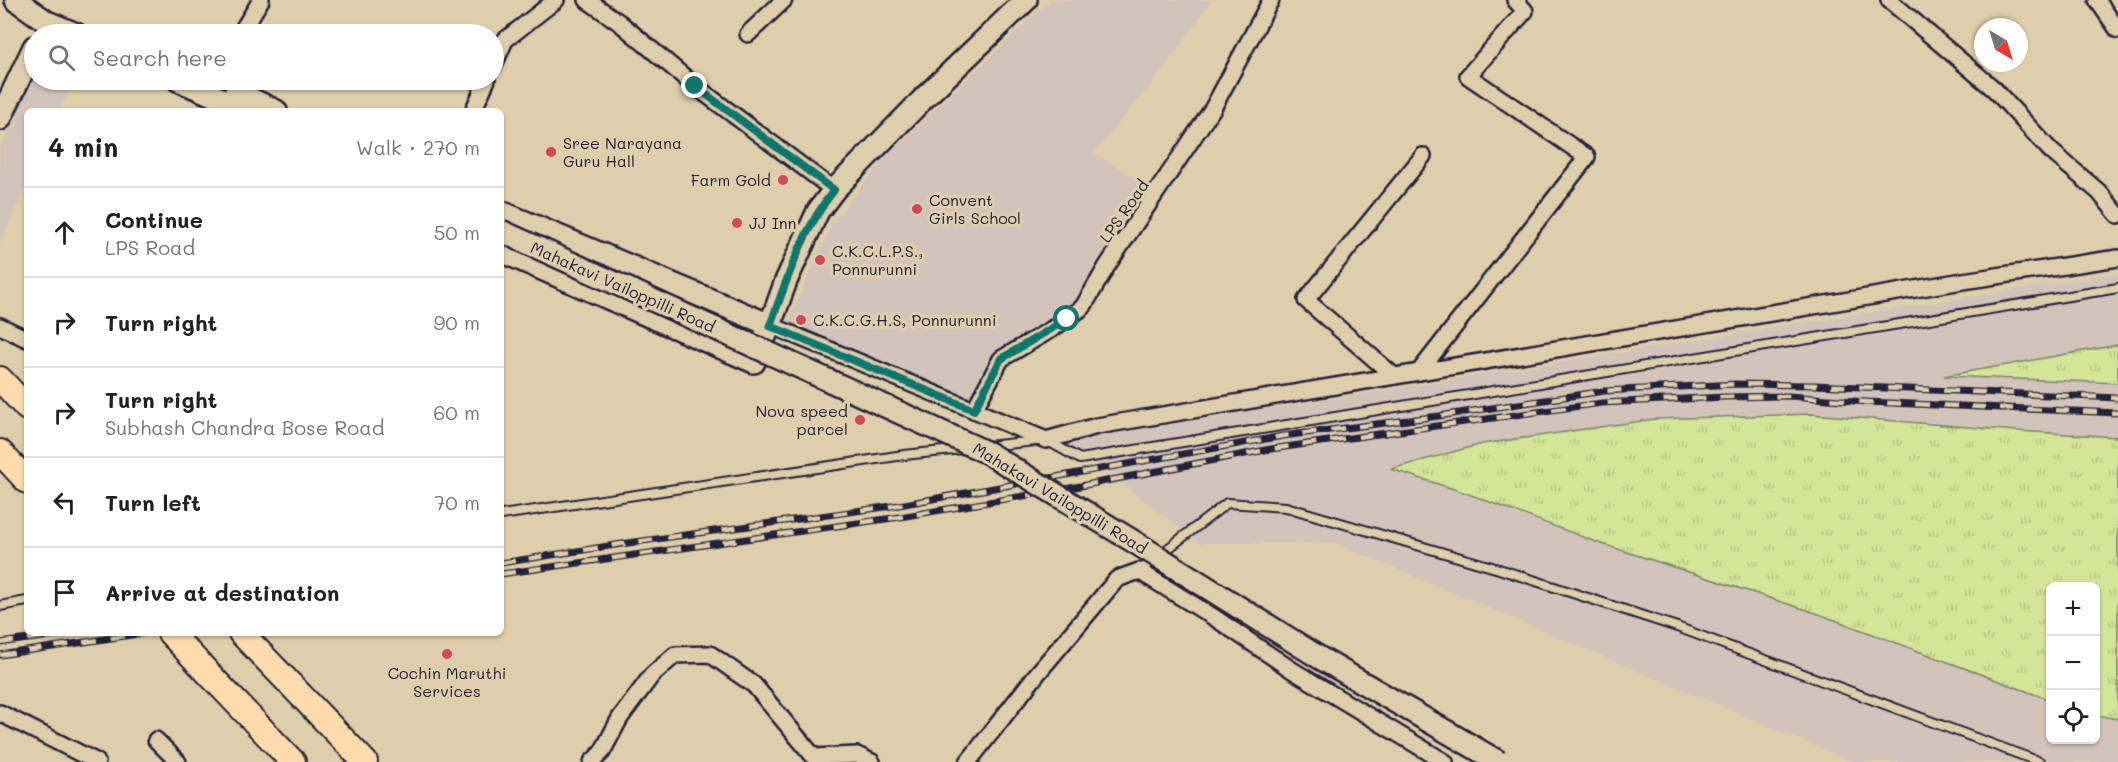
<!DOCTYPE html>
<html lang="en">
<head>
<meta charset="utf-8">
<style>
	:root { --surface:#fff; --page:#f2f2f2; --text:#202124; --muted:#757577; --line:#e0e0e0 }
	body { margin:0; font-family:Mali,sans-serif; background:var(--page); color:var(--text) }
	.controls { position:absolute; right:18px; bottom:18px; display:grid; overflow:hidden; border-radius:9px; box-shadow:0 2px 4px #0004 }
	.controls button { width:54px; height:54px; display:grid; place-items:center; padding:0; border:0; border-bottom:2px solid var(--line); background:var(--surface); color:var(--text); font:30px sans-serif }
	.compass { position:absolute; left:1974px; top:18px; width:54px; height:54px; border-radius:50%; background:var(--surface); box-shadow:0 2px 4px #0004; rotate:142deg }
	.stop { position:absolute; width:18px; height:18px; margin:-14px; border:4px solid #0f766e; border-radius:50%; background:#fff }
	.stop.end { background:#0f766e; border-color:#fff; box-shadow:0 2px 6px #0008 }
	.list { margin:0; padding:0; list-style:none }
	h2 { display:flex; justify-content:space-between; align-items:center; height:78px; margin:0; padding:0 24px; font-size:26px }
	h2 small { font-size:20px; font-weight:400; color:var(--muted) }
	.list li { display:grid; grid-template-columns:39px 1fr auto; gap:18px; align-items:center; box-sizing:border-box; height:90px; padding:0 24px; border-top:2px solid var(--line) }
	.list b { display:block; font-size:22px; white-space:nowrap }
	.list p { margin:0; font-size:20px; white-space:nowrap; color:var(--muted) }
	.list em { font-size:20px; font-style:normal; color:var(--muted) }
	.icon { flex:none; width:33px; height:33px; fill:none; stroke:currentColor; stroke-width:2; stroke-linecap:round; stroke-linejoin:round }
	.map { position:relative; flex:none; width:2118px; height:762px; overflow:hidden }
	.search { position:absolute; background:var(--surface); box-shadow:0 2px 4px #0004; left:24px; top:24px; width:480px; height:66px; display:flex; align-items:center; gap:15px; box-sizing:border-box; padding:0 21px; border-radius:33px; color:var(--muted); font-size:22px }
	.panel { position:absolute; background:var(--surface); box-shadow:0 2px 4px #0004; left:24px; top:108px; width:480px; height:528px; border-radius:9px }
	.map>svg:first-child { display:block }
</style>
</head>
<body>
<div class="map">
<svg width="2118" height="762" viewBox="0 0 2118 762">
	<defs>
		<pattern id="grass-tufts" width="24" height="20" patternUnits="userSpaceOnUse" patternTransform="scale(1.5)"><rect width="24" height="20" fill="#d3e598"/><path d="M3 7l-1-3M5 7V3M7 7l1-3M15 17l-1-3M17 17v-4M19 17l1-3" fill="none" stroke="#b5c484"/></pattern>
	</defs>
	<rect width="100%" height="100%" fill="#dfceab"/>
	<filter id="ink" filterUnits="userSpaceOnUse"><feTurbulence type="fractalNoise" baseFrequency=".0167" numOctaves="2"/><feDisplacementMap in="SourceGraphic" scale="12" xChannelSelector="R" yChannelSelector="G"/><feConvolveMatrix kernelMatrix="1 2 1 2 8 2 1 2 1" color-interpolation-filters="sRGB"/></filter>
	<g filter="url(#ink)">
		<g fill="#d3c4bb" fill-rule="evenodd">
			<polygon points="1050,0 1212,0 1165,67 1094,153 1153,189 1079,304 997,356 971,404 787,324 833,222 885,157"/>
			<polygon points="34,75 34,80 74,80 60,111 27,111 27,184 0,244 0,150"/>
			<path d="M2118 273V762H1853L1335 543H1200L1065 441ZM2050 586H2096V740H2050Z"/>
		</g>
		<g fill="url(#grass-tufts)" stroke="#7a846a" stroke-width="1.5">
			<polygon points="2118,345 2118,383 1944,376"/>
			<polygon points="1811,414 2017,431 2118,437 2118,719 2096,715 2096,586 2050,586 2050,700 1816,613 1599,543 1463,492 1391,469 1482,444 1655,419"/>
		</g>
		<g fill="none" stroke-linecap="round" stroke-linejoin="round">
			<defs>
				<g id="service">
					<polyline points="987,446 1046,440 1080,459 2118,288"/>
					<polyline points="501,515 904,455 963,449"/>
					<polyline points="1139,571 1227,503 1286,507 1499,569 1677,627 2040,762"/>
					<polyline points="0,606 27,601"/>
				</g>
				<g id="minor">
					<polyline points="587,0 620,23 695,86 834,190"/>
					<polyline points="1889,0 1994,89 2051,151 2099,192 2118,215"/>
					<polyline points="2097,0 2118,30"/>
					<polyline points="240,34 261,0"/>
					<polyline points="748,34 784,0"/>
					<polyline points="494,65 505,40 556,0"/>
					<polyline points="473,111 487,80"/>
					<polyline points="770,325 1046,440 1097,426 1963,281 2118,258"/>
					<polyline points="0,326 27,339"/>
					<polyline points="1419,372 1587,157 1468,76 1525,11 1515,0"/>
					<polyline points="1394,376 1306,300 1423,156"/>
					<polyline points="974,410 1001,359 1052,329 1083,307 1107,266 1213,108 1271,0"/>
					<polyline points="0,713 97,762"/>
					<polyline points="156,740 178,762"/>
					<polyline points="592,762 602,752 620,718 652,675 675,655 710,654 754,685 814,757 857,755 872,762"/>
					<polyline points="968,762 1037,674 1117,579 1139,571 1215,618 1292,670 1445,762"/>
				</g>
				<g id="secondary">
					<polyline points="16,0 47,22 76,34"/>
					<polyline points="178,80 249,111"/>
					<polyline points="236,92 276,111"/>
					<polyline points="0,119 34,47"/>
					<polyline points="501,212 770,325 754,362 501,251"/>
					<polyline points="770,325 786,281 818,211 834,190 926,96 1026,0"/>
				</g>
				<g id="trunk">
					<polyline points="0,379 27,408"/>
					<polyline points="0,452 27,481"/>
					<polyline points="170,633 293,762"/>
					<polyline points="241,633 365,762"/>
				</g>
			</defs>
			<use href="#service" stroke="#22223b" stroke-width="12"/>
			<use href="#minor" stroke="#22223b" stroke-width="20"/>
			<use href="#secondary" stroke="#22223b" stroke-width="26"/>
			<use href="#trunk" stroke="#22223b" stroke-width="28"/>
			<use href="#service" stroke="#dfceab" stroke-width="8"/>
			<use href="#minor" stroke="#dfceab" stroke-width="15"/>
			<use href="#secondary" stroke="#dfceab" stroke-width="21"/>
			<use href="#trunk" stroke="#fedbac" stroke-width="24"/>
			<defs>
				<g id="rail">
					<polyline points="501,563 628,543 899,505 1283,436 1439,416 1604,391 1736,384 1814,385 2118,398"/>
					<polyline points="501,574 900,517 1065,489 1271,449 1602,403 1725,397 1789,396 1867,402 2118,413"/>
					<polyline points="0,643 70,633"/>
					<polyline points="0,655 144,633"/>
				</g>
			</defs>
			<use href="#rail" stroke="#22223b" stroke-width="7"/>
			<use href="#rail" stroke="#dfceab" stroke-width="4.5" stroke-dasharray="14" stroke-linecap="butt"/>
			<defs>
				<polyline id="secondary-bridge" points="501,231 988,453 1136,543 1320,658 1499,762"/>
			</defs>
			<use href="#secondary-bridge" stroke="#22223b" stroke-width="26" stroke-linecap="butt"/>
			<use href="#secondary-bridge" stroke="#dfceab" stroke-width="21"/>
		</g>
	</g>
	<g fill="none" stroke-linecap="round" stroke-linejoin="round" filter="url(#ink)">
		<path stroke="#0f766e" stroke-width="8" d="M695 86 834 190C803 229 787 279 770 326L974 410 1001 359 1067 319"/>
	</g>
	<g fill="#d1495b" stroke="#dfceab" stroke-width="2">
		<circle cx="551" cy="152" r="6"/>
		<circle cx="783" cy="180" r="6"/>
		<circle cx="917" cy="209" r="6"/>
		<circle cx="737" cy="223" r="6"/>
		<circle cx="820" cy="260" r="6"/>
		<circle cx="801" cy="320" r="6"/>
		<circle cx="860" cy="420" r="6"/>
		<circle cx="447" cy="654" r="6"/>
	</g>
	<g text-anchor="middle" stroke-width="6" stroke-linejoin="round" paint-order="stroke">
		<g font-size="16" fill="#22223b" stroke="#dfceab" text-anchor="start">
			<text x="563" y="149">Sree Narayana<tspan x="563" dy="18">Guru Hall</tspan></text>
			<text x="771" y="186" text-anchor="end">Farm Gold</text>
			<text x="929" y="206">Convent<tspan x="929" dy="18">Girls School</tspan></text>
			<text x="749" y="229">JJ Inn</text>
			<text x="832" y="257">C.K.C.L.P.S.,<tspan x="832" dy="18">Ponnurunni</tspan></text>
			<text x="813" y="326">C.K.C.G.H.S, Ponnurunni</text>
			<text x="848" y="417" text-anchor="end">Nova speed<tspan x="848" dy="18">parcel</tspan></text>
			<text x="447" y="679" text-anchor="middle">Cochin Maruthi<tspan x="447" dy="18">Services</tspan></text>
		</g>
		<g font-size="16" fill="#22223b" stroke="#dfceab">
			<text transform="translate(1124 211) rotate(-55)" y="6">LPS Road</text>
			<text transform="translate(623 287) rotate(24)" y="6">Mahakavi Vailoppilli Road</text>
			<text transform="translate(1060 498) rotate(31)" y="6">Mahakavi Vailoppilli Road</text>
		</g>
	</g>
</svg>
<div class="controls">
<button>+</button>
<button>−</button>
<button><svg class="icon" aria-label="locate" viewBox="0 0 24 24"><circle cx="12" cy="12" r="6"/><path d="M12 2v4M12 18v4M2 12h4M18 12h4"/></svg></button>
</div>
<svg class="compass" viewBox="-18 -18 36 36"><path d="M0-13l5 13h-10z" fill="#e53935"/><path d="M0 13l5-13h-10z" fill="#757577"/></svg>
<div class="stop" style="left:1067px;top:319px"></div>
<div class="stop end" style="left:695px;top:86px"></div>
<div class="search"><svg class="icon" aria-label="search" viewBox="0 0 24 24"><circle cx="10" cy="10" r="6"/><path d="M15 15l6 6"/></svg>Search here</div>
<section class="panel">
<h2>4 min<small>Walk · 270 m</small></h2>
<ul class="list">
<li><svg class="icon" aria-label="ahead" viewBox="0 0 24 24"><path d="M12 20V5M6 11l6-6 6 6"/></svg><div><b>Continue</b><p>LPS Road</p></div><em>50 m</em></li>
<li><svg class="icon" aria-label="right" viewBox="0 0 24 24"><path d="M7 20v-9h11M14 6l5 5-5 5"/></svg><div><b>Turn right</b></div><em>90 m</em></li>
<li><svg class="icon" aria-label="right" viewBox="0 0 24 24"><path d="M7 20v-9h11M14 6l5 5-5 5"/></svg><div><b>Turn right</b><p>Subhash Chandra Bose Road</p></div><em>60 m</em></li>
<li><svg class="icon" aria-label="left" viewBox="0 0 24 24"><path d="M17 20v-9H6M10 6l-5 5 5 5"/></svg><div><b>Turn left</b></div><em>70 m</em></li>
<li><svg class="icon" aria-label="arrive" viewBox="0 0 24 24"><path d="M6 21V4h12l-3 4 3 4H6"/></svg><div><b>Arrive at destination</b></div></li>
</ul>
</section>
</div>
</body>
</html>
